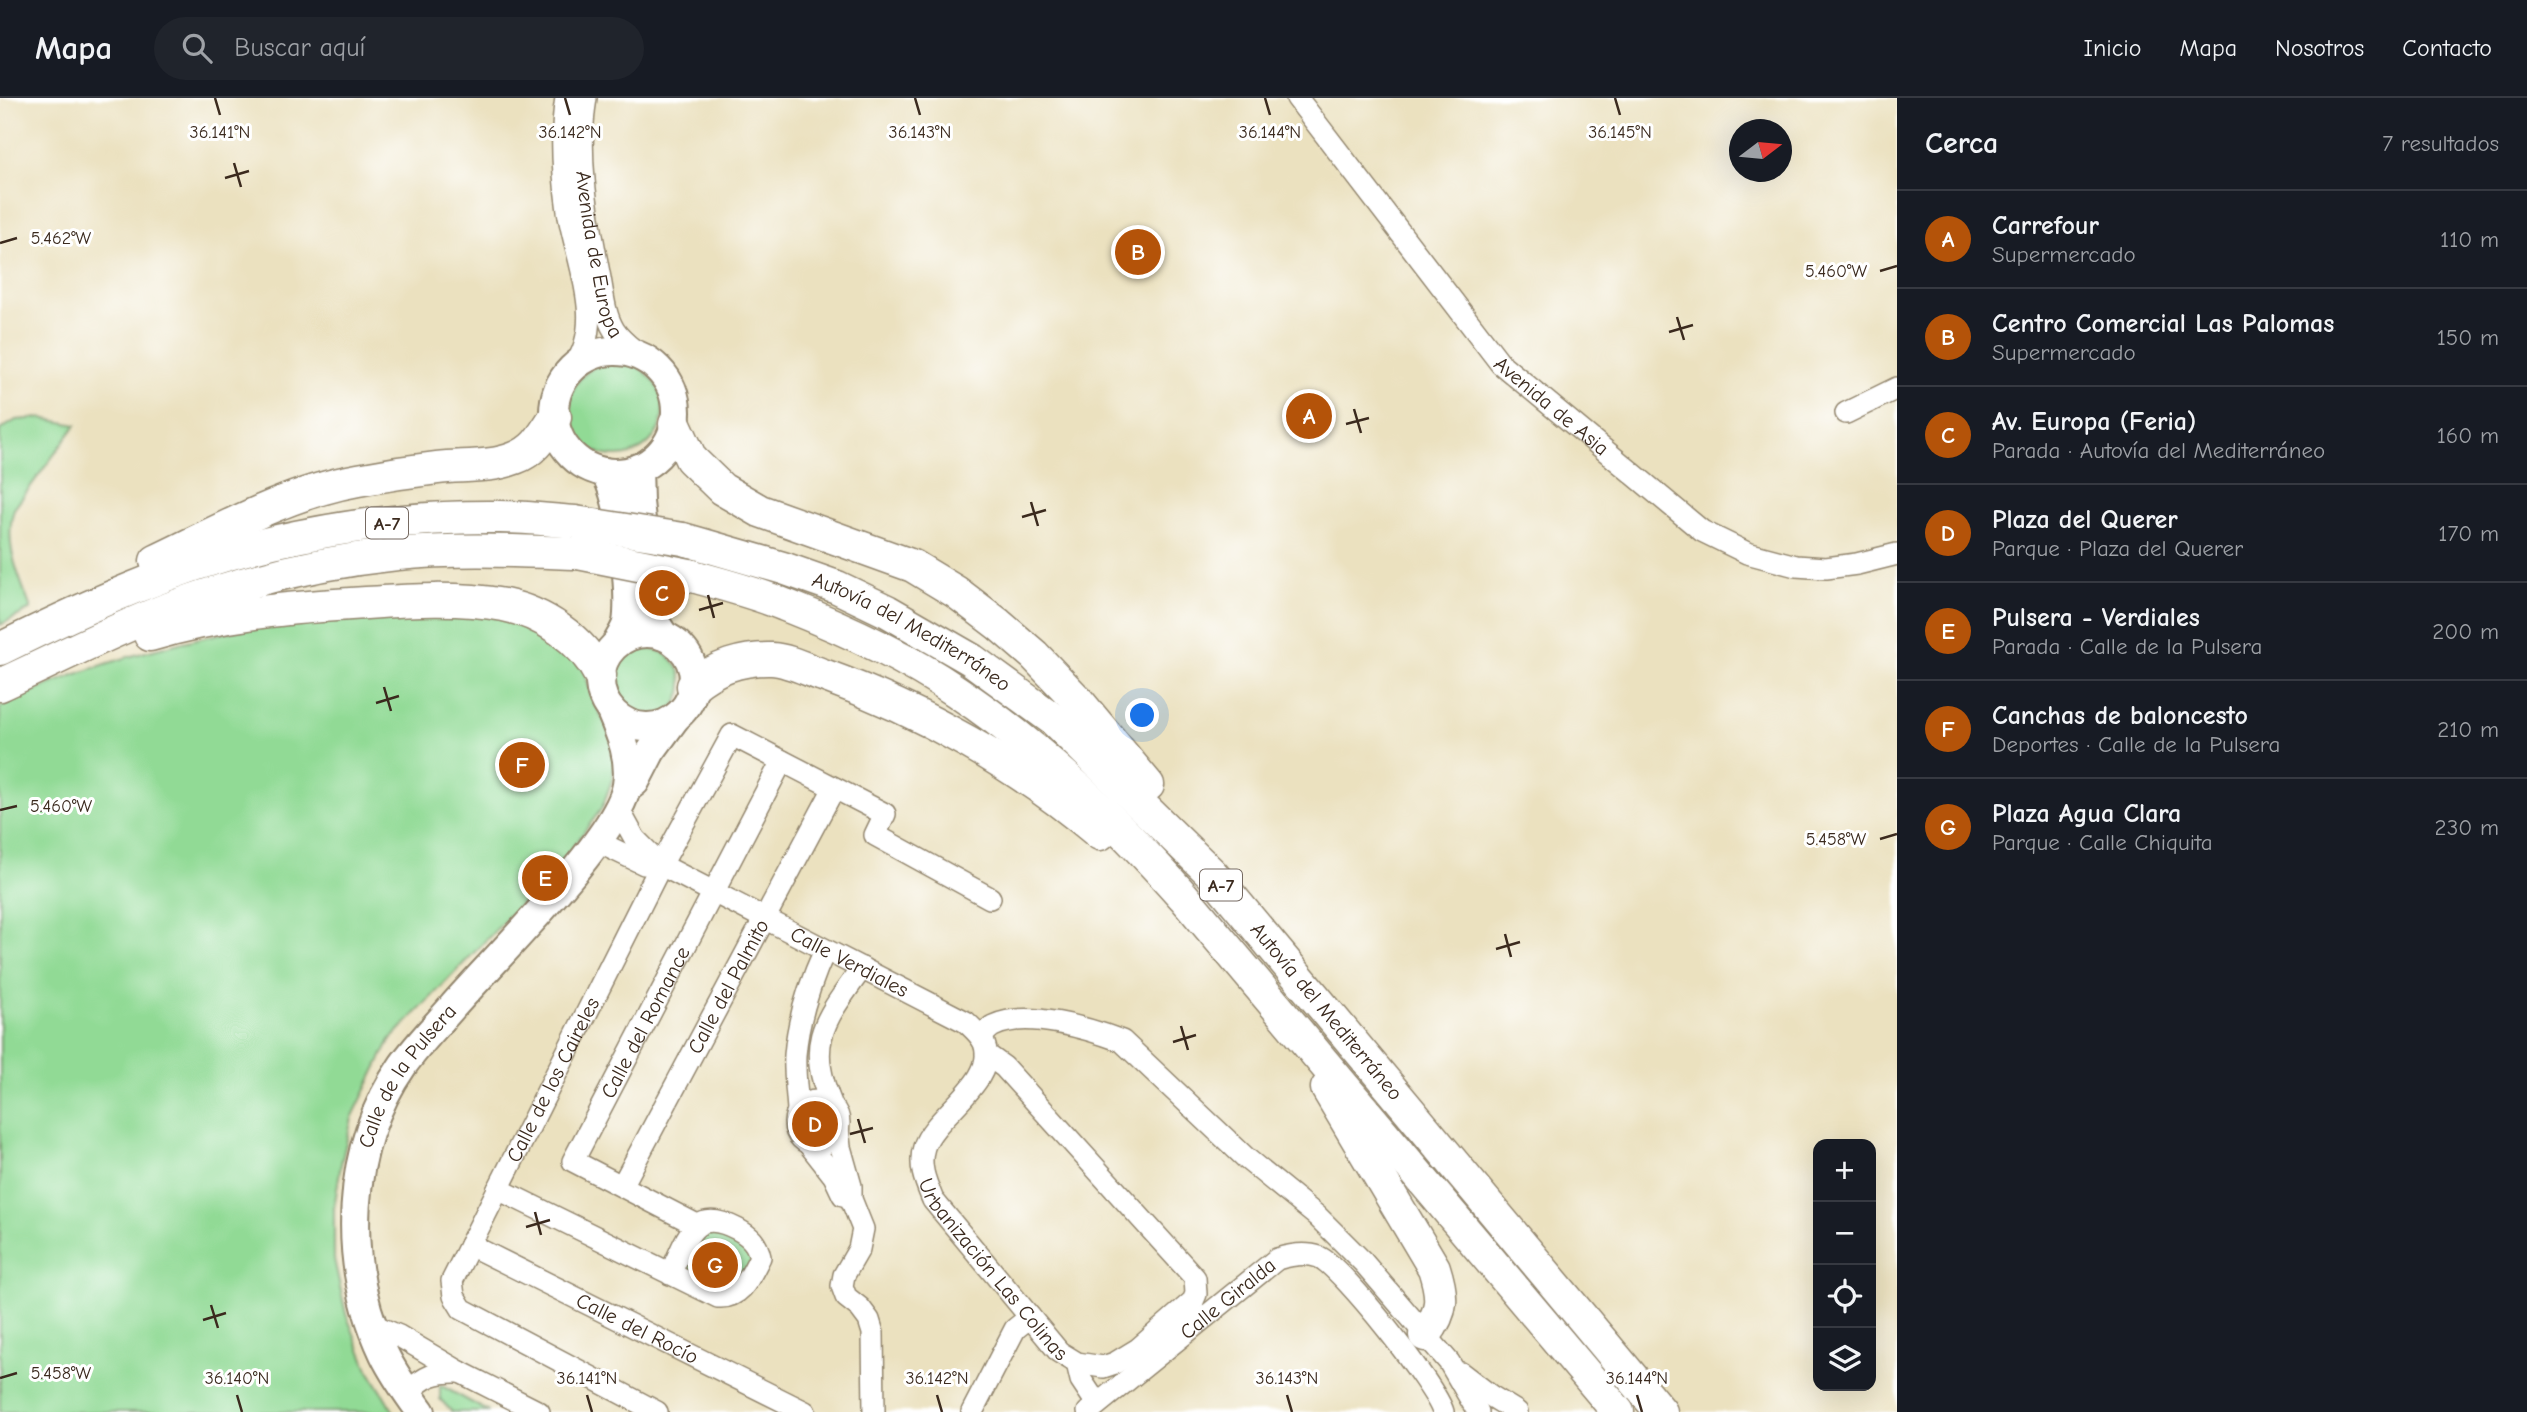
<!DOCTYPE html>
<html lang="es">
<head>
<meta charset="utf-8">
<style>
	:root { --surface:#171b24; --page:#20242c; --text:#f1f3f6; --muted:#9ea1a6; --line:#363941; --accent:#b45309 }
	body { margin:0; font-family:"Comic Neue",sans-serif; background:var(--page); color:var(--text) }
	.controls { position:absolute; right:21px; bottom:21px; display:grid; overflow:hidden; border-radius:14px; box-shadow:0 7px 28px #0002 }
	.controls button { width:63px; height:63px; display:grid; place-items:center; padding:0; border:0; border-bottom:2px solid var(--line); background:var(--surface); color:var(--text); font:35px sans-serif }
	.compass { position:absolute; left:1729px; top:21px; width:63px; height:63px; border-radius:50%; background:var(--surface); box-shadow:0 7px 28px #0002; rotate:74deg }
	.you { position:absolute; left:1143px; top:618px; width:24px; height:24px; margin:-18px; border:5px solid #fff; border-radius:50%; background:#1a73e8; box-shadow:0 0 0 10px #1a73e833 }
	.badge { display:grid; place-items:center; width:46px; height:46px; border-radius:50%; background:var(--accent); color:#fff; font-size:23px; font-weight:700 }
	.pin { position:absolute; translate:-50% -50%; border:4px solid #fff; box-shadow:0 2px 7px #0006 }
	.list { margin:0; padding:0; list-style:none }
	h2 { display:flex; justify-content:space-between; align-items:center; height:91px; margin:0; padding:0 28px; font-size:30px }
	h2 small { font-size:23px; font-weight:400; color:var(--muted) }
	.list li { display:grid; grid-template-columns:46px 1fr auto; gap:21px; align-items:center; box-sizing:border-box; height:98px; padding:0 28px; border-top:2px solid var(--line) }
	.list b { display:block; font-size:26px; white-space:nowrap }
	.list p { margin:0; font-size:23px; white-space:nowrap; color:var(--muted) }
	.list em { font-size:23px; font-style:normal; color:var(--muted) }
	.icon { flex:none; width:38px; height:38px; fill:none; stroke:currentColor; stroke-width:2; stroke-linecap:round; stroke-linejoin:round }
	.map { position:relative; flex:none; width:1897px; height:1314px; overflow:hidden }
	header { display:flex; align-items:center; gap:42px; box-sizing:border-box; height:98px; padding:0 35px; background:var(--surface); border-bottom:2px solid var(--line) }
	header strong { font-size:33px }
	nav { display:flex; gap:38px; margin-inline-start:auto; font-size:24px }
	.search { width:490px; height:63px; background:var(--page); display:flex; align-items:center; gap:18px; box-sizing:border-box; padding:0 24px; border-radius:38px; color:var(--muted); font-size:26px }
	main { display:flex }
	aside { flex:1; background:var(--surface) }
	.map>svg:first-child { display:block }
</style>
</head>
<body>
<header>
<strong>Mapa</strong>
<div class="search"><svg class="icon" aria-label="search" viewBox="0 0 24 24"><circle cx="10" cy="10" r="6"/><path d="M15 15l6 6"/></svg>Buscar aquí</div>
<nav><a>Inicio</a><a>Mapa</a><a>Nosotros</a><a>Contacto</a></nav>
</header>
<main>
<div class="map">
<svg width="1897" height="1314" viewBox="0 0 1897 1314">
	<rect width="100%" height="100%" fill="#fff"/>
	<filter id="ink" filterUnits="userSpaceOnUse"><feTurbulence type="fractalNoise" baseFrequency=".0143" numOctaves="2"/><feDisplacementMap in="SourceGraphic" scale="14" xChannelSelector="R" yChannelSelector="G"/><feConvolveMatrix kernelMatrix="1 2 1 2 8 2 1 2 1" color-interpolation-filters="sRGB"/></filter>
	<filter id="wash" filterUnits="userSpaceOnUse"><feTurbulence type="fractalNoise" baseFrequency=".00686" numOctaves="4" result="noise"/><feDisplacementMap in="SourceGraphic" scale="28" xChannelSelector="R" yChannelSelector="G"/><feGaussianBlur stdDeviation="1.57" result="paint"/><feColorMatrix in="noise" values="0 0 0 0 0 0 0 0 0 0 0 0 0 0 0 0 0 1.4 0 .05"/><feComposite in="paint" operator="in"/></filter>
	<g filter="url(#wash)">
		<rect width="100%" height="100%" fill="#ebe1bf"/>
		<g fill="#91da95" stroke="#66825a" stroke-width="2">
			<circle cx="616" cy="311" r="47"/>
			<path d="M41 320 76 327 14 411C3 447 19 477 31 511L0 527V332L16 322Z"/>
			<path d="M403 514 503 517 543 533 584 572 593 602 608 630 617 654 612 682 602 710 563 762 390 942 352 1020 341 1066 334 1110V1161L346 1216 368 1271 394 1314H0V609C86 565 206 534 302 522 335 517 370 517 403 514Z"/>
			<circle cx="647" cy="586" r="35"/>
			<circle cx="815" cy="1025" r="14"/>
			<polygon points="699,1125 758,1150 734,1197 670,1176"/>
			<polygon points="440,1287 489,1314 452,1314 440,1301"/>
		</g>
	</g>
	<g filter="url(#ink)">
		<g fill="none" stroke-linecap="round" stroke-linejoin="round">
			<defs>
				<g id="minor">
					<path d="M566 0C560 36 563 77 568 113 576 163 607 225 573 270"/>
					<path id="s1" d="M586 0C576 60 588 117 599 175 603 194 604 216 614 232 621 243 632 250 641 258"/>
					<path id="s2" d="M1297 0 1501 266 1702 433 1747 455 1796 468 1826 470 1857 466 1897 456"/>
					<polyline points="1846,315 1897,290"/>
					<path id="s3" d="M618 710 635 741 661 767 966 924C972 930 980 936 984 945 999 983 934 1017 924 1049 918 1068 926 1085 933 1102L1059 1254 1077 1265 1103 1269 1115 1265 1138 1251 1193 1203 1196 1196 1195 1180 1004 969 986 956"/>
					<polyline points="596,743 644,766 661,767"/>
					<path d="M981 939C984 936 989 930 993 928 1026 911 1090 931 1122 943L1247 1061 1317 1118 1363 1164 1449 1264 1478 1314"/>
					<circle cx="817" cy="1025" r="22"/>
					<path d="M832 1008C805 943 824 923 862 870"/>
					<path d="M798 1012C797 994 794 975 795 957 798 920 810 885 825 852"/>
					<polyline points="838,1030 840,1049 851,1088 851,1101 863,1131 859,1151 844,1177 842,1188 846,1199 860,1210 869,1222 873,1235 874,1314"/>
					<polyline points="808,1045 834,1078 843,1097"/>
					<path id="s4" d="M622 1088 834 690"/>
					<path d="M498 1091 718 1199C742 1201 750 1178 760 1159 757 1145 750 1138 737 1131 692 1107 687 1142 670 1176"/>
					<path id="s5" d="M697 1127 573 1063 782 663"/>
					<path id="s6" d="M470 1147 805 1314"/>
					<polyline points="373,1227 399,1238 460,1274 539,1314"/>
					<polyline points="1077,1265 1081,1282 1097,1306"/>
					<polyline points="1461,1275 1491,1298 1517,1314"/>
					<path d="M408 1295C423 1278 437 1273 460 1274"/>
					<path id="s7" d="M657 1314 462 1211 454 1198 452 1183 661 767 732 637 885 716 875 737 990 800"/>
					<polyline points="972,1314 1015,1231 1030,1219"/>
					<path id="s8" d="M1088 1314 1277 1161C1290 1157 1305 1154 1319 1159 1342 1169 1437 1290 1443 1314"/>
				</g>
				<g id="major">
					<circle cx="615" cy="314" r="61"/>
					<polyline points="638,370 639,404 652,519 664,538"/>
					<path d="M604 374C622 395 632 496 627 525 625 532 621 538 617 545"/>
					<circle cx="647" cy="582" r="47"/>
					<polyline points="627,690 635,684 651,653 676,619"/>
					<path id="s9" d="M421 1314C408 1296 394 1277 384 1256 341 1165 345 1050 403 967 418 946 437 927 454 907 487 870 522 835 554 797 575 773 622 718 627 687 631 659 621 637 610 611"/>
				</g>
				<g id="highway">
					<polyline points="675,326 691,361 722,391 760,413 913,468 956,494 998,526 1034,557 1078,603 1148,687"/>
					<path id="s10" d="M683 441 783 470 837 489 887 513 972 562 1054 622 1212 776 1661 1314"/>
					<path d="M156 463C219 433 289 394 358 382 384 377 410 373 437 370 463 367 490 370 515 360 536 352 543 337 555 319"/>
					<path d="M689 477C721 486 754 494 785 507 841 529 906 559 956 593 1042 650 1116 723 1184 799L1618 1314"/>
					<path d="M150 537C219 516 294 509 366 505 411 502 459 499 504 507 543 515 582 541 600 577"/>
					<path d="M0 551C87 508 177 467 273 444 346 427 424 418 500 419 525 419 550 422 575 424"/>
					<path d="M0 587C54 562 109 534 165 512 238 484 319 464 397 456 457 450 518 453 578 455"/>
					<path d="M693 588C715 569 743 560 772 561 789 562 808 572 823 577 923 613 1020 668 1100 736"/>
					<path d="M1327 990 1434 1170C1443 1198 1444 1213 1425 1237"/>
				</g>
			</defs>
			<use href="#minor" stroke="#93866e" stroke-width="24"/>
			<use href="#major" stroke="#93866e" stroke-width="32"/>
			<use href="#highway" stroke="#93866e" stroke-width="35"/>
			<use href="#minor" stroke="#fff" stroke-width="21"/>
			<use href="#major" stroke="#fff" stroke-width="28"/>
			<use href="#highway" stroke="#fff" stroke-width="32"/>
			<defs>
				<g id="highway-bridge">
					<polyline points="575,424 683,441"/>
					<polyline points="578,455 689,477"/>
				</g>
			</defs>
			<use href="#highway-bridge" stroke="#93866e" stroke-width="35" stroke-linecap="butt"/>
			<use href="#highway-bridge" stroke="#fff" stroke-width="32"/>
		</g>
	</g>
	<path fill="none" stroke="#3b2a1e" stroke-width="2.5" d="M215 0 220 17M565 0 570 17M915 0 920 17M1265 0 1270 17M1615 0 1620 17M234 65 241 89M225 80 249 73M0 145 17 140M1880 173 1897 168M1677 219 1684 242M1669 234 1693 227M1354 311 1361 335M1346 326 1369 320M1031 404 1038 428M1022 419 1046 412M708 497 714 520M699 512 723 505M384 589 391 613M376 605 399 598M0 712 17 708M1880 741 1897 736M1505 836 1511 859M1496 851 1520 844M1181 928 1188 952M1173 944 1196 937M858 1021 865 1045M850 1036 873 1030M535 1114 541 1137M526 1129 550 1122M211 1207 218 1230M203 1222 226 1215M0 1280 17 1275M237 1297 242 1314M587 1297 592 1314M937 1297 942 1314M1287 1297 1292 1314M1637 1297 1642 1314"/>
	<g text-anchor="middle" stroke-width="6" stroke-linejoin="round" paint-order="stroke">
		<g fill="#fff" stroke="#766a62" stroke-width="2">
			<rect x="366" y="409.5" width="42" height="31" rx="5"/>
			<rect x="1200" y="771.5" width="42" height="31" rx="5"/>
		</g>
		<g font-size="19" font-weight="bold" fill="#3b2a1e">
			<text x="387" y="432">A-7</text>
			<text x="1221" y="794">A-7</text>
		</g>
		<g font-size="21" fill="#3b2a1e" stroke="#fff">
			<text dy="7" stroke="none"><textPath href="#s1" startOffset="158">Avenida de Europa</textPath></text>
			<text dy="7" stroke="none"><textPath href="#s2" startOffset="401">Avenida de Asia</textPath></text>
			<text dy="7" stroke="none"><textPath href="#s10" startOffset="248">Autovía del Mediterráneo</textPath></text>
			<text dy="7" stroke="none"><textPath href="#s3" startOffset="284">Calle Verdiales</textPath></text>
			<text dy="7" stroke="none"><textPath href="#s4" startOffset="226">Calle del Palmito</textPath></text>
			<text dy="7" stroke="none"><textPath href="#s10" startOffset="816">Autovía del Mediterráneo</textPath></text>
			<text dy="7" stroke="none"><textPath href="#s5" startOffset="296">Calle del Romance</textPath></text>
			<text dy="7" stroke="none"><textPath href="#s9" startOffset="364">Calle de la Pulsera</textPath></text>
			<text dy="7" stroke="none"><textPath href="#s7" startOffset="476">Calle de los Caireles</textPath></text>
			<text dy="7" stroke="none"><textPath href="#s3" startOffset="714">Urbanización Las Colinas</textPath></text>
			<text dy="7" stroke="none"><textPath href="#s8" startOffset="180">Calle Giralda</textPath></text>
			<text dy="7" stroke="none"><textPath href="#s6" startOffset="187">Calle del Rocío</textPath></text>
		</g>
	</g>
	<g font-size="18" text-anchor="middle" fill="#3b2a1e" stroke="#fff" stroke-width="6" stroke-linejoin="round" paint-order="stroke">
		<text x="220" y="40">36.141°N</text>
		<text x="570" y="40">36.142°N</text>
		<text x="920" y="40">36.143°N</text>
		<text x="1270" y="40">36.144°N</text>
		<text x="1620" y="40">36.145°N</text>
		<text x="61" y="146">5.462°W</text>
		<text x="1836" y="179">5.460°W</text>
		<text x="61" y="714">5.460°W</text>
		<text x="1836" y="747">5.458°W</text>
		<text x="61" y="1281">5.458°W</text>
		<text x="237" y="1286">36.140°N</text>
		<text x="587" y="1286">36.141°N</text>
		<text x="937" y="1286">36.142°N</text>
		<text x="1287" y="1286">36.143°N</text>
		<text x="1637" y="1286">36.144°N</text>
	</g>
</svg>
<div class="controls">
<button>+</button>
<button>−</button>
<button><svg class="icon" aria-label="locate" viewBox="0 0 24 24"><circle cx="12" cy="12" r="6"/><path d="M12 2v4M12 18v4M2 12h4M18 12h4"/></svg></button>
<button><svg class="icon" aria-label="layers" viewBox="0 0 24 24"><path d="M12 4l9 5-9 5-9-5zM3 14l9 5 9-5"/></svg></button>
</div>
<svg class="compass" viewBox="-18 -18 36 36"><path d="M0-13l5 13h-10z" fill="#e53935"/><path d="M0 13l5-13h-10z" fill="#9ea1a6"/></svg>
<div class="you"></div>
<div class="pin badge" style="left:1309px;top:318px">A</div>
<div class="pin badge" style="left:1138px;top:154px">B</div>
<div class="pin badge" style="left:662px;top:495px">C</div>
<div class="pin badge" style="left:815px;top:1026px">D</div>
<div class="pin badge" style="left:545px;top:780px">E</div>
<div class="pin badge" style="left:522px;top:667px">F</div>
<div class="pin badge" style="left:715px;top:1167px">G</div>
</div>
<aside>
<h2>Cerca<small>7 resultados</small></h2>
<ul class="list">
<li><span class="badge">A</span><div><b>Carrefour</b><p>Supermercado</p></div><em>110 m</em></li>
<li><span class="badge">B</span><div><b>Centro Comercial Las Palomas</b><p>Supermercado</p></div><em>150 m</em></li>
<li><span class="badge">C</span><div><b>Av. Europa (Feria)</b><p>Parada · Autovía del Mediterráneo</p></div><em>160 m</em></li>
<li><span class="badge">D</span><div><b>Plaza del Querer</b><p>Parque · Plaza del Querer</p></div><em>170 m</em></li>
<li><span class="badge">E</span><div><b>Pulsera - Verdiales</b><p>Parada · Calle de la Pulsera</p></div><em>200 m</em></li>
<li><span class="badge">F</span><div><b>Canchas de baloncesto</b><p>Deportes · Calle de la Pulsera</p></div><em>210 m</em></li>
<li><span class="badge">G</span><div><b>Plaza Agua Clara</b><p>Parque · Calle Chiquita</p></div><em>230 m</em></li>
</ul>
</aside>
</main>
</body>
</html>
